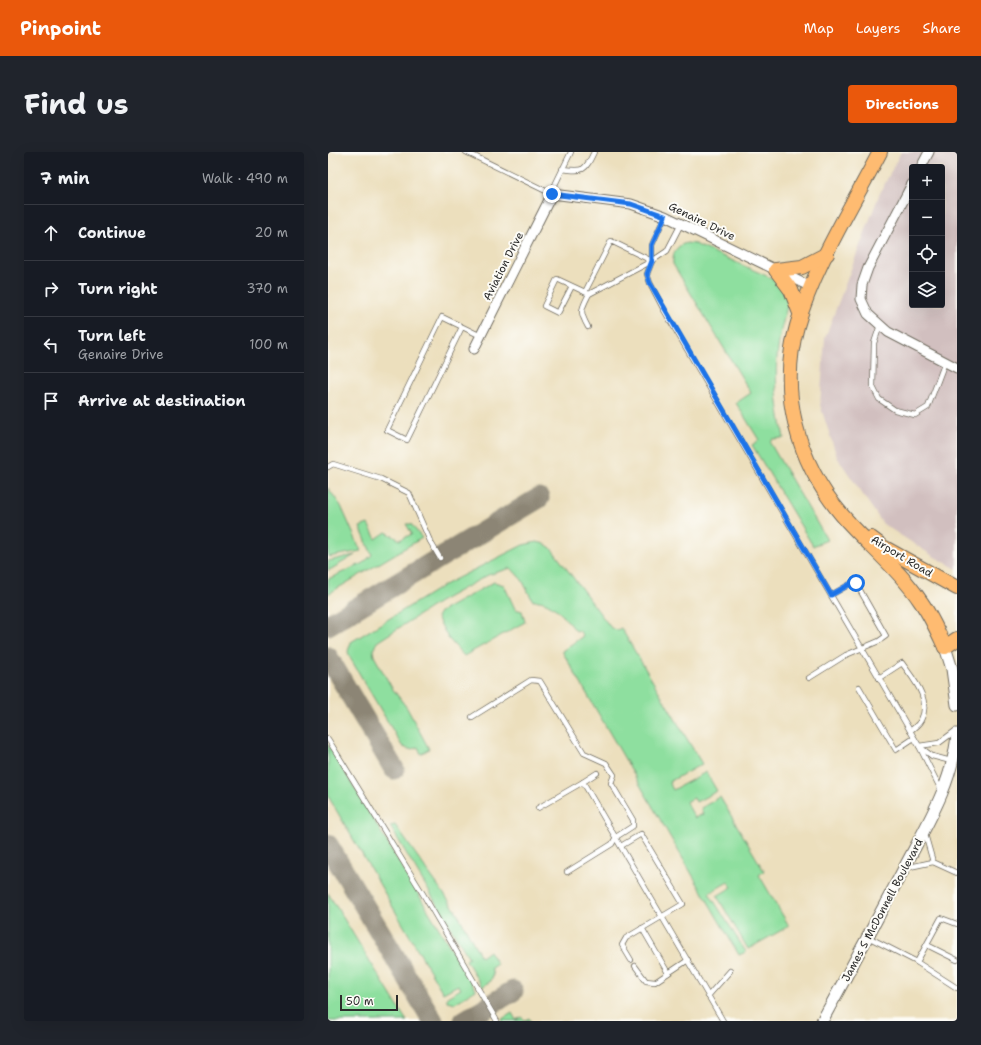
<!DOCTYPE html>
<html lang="en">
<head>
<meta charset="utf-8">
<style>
	:root { --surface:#171b24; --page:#20242c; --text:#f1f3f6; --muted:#9ea1a6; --line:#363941; --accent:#ea580c }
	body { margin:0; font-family:"Shantell Sans",sans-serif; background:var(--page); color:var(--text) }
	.controls { position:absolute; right:12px; top:12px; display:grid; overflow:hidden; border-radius:4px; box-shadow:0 4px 16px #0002 }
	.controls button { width:36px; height:36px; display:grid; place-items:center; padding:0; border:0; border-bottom:1px solid var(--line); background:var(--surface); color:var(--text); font:20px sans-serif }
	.scale { position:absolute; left:12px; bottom:10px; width:58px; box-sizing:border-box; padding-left:4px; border:2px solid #2b2b2b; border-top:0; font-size:11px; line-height:14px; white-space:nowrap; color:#2b2b2b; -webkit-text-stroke:3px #fdfcf7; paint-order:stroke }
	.stop { position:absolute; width:12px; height:12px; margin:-9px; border:3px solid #1a73e8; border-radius:50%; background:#fff }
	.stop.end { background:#1a73e8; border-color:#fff; box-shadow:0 1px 4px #0008 }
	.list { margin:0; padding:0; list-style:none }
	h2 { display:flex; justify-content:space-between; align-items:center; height:52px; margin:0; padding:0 16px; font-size:17px }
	h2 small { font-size:13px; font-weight:400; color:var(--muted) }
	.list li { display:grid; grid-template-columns:26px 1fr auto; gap:12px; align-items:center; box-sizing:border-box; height:56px; padding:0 16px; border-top:1px solid var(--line) }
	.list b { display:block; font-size:15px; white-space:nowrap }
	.list p { margin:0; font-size:13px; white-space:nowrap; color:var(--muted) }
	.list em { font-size:13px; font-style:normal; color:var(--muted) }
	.icon { flex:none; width:22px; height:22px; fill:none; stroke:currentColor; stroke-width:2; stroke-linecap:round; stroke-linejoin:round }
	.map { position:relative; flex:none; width:629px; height:869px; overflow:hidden; border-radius:4px }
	header { display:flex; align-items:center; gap:24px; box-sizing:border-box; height:56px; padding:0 20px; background:var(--accent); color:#fff }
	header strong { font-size:19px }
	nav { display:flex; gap:22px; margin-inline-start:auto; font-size:14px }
	.intro { display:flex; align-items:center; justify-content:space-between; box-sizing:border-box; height:96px; padding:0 24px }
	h1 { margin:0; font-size:28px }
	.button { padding:10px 18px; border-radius:4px; background:var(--accent); color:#fff; font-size:14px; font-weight:700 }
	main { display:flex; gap:24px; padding:0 24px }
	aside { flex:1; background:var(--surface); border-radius:4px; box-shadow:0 4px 16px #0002 }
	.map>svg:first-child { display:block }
</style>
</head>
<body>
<header>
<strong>Pinpoint</strong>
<nav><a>Map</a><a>Layers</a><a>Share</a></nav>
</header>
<div class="intro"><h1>Find us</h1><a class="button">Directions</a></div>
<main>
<aside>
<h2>7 min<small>Walk · 490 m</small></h2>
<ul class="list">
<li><svg class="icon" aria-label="ahead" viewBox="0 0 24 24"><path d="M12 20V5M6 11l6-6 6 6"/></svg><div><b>Continue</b></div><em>20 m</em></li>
<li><svg class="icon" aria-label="right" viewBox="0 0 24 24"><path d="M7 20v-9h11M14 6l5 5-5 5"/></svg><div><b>Turn right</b></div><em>370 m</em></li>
<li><svg class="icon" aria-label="left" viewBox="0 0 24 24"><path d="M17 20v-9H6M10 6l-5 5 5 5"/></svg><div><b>Turn left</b><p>Genaire Drive</p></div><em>100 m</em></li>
<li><svg class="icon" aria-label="arrive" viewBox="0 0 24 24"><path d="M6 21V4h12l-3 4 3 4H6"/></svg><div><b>Arrive at destination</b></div></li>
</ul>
</aside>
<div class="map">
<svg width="629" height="869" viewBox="0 0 629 869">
	<rect width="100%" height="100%" fill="#fdfcf7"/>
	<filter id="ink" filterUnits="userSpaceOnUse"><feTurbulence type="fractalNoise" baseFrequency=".025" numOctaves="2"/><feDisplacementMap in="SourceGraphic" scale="8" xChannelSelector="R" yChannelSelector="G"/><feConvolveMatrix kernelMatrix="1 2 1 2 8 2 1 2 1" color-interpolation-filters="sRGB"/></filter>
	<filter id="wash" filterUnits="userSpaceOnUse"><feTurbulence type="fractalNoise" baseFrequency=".012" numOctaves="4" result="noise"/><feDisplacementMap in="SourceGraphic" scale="16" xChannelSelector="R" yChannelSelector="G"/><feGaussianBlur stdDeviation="0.9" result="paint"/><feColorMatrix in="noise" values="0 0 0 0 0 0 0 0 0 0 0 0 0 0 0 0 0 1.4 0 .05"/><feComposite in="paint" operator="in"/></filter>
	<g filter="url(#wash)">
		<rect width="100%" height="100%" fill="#ecdfbd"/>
		<path fill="#d1bfbf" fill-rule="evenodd" d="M573 0H629V417L605 404 555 372 509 305 492 253 497 186 551 43ZM584 15H614V153H584Z"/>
		<g fill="#8edf9f" stroke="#5c8565">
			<path d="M359 91 367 92 450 129 461 148C445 201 445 232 456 286L444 287 442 291 499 388 485 394 424 293 431 288 408 251 423 241 345 112C344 102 348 93 359 91Z"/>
			<polygon points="0,336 13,354 33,399 0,405"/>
			<polygon points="40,372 48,387 58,380 72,388 84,382 78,372 83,372 94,386 0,442 0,427 35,411 44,403 32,375"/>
			<path d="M209 390 217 392 223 396 283 476 289 478 293 476 374 612 341 630 345 638 378 620 389 639 368 650 366 646 358 650 367 666 375 662 373 656 392 645 436 719 431 723 461 774 420 797 389 744 404 735 400 730 381 741 418 800 411 803 234 499 255 484 251 478 248 479C238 467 222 446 205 449L194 428 183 416 160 423 111 450 49 490 45 498 46 504 64 536 79 556 101 597 93 602 90 595C83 598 80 598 74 594L21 504 20 499 23 490 118 432 195 393Z"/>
			<polygon points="27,403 0,419 0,409"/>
			<polygon points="166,430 176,433 187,457 194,459 197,470 136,504 120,486 109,465 112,460"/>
			<polygon points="0,592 148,838 127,851 119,849 119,845 133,837 130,833 115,841 0,644"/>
			<polygon points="67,673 128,759 153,805 161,799 169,812 163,816 165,823 163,829 154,835 138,808 141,806 62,674"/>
			<polygon points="0,741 75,863 79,869 0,869"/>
			<polygon points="184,861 188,868 193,865 197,868 201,866 203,869 174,869 174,867"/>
		</g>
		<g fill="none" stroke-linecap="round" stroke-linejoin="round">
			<g stroke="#8c8574" stroke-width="21">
				<polyline points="0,473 211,346"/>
				<polyline points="0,505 66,617"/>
				<polyline points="0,693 105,869"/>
				<polyline points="136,869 185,839"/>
			</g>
		</g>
	</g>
	<g filter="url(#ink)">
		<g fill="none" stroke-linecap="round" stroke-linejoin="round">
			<defs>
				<g id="service">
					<polyline points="138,0 224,42"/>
					<path d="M234 17C256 20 257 19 266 0"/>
					<polyline points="223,41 243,0"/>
					<polyline points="324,109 324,93 337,64"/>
					<polyline points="244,134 230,161 216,154 229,127 257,140 283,89 324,109 319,122 322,131 336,158 591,594 613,638"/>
					<polyline points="257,140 261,142 324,109 339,99 353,72"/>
					<polyline points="552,173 546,191 545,235 551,247 567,258 587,263 600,255 617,210"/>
					<polyline points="134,175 79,288 59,278 114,165 153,184"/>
					<path d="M260 175C251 159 253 158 261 142"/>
					<polyline points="0,315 5,312 53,327 81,341 102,389 112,406"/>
					<polyline points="481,526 518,503 551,489 558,484 528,431 524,431 503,443"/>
					<path d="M551 526 574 511C585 527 604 547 593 568 591 572 586 576 582 579"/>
					<polyline points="531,535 568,598 586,586"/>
					<polyline points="144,565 203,528 212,529 256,601 278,611 286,623 283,631 305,668 305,674 288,685 284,692 239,720"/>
					<polyline points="0,587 95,742 169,869"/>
					<polyline points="591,594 611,591 627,579"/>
					<polyline points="592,595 604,604 623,609"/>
					<polyline points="255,630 269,621"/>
					<polyline points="210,656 255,630 395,869"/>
					<polyline points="293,694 313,682 355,752 298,786 294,793 303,808"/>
					<polyline points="605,710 629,721"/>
					<polyline points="577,716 605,710 597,682"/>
					<polyline points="314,776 340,821"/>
					<polyline points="540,785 587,809 629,836"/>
					<polyline points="599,793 629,808"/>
					<polyline points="589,810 613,766 629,772"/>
					<polyline points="307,814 318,829 327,830 360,808"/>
					<polyline points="380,844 402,819"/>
				</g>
				<g id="minor">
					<polyline points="593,15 601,0"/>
					<polyline points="584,32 540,116 534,133 533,147 540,162 560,180 629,216"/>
					<polyline points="146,197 224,42 303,52 337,64 483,135"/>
				</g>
				<g id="tertiary">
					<polyline points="617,495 624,517 629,553"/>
					<path d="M494 869C521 820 547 771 573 722 596 677 625 633 629 582"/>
				</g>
				<g id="primary">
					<path d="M552 0C524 54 485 116 469 174 450 241 470 311 514 363 539 392 572 418 593 450 603 464 610 480 617 495"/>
					<polyline points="448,118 474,115 499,102"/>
					<polyline points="448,118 463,138 472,161"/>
					<polyline points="543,386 555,395 629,436"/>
					<polyline points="617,495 629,487"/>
				</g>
			</defs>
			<use href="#service" stroke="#6f6a5e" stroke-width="6"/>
			<use href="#minor" stroke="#6f6a5e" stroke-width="11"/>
			<use href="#tertiary" stroke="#6f6a5e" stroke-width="13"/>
			<use href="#primary" stroke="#6f6a5e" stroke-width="16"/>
			<use href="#service" stroke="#fff" stroke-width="4.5"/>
			<use href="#minor" stroke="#fff" stroke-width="9"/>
			<use href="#tertiary" stroke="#fff" stroke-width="11"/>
			<use href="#primary" stroke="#febb71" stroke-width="14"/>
		</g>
	</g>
	<g fill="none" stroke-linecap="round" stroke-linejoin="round" filter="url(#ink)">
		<polyline stroke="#1a73e8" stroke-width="5" points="224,42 303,52 337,64 324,93 324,109 319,122 322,131 503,443 524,431 528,431"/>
	</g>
	<g text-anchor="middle" stroke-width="4" stroke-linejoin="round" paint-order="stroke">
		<g font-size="11" fill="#2b2b2b" stroke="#fdfcf7">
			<text transform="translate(374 69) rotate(26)" y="4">Genaire Drive</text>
			<text transform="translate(175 114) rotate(-63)" y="4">Aviation Drive</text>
			<text transform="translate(574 404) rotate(31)" y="4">Airport Road</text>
			<text transform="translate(554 758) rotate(-62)" y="4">James S McDonnell Boulevard</text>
		</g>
	</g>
</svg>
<div class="controls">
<button>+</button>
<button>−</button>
<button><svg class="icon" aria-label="locate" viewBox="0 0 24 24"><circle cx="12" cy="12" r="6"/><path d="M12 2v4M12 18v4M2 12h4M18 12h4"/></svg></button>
<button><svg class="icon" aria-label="layers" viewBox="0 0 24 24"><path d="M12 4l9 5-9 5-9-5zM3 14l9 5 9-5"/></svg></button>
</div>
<div class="scale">50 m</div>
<div class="stop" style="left:528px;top:431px"></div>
<div class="stop end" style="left:224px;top:42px"></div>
</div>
</main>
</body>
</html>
